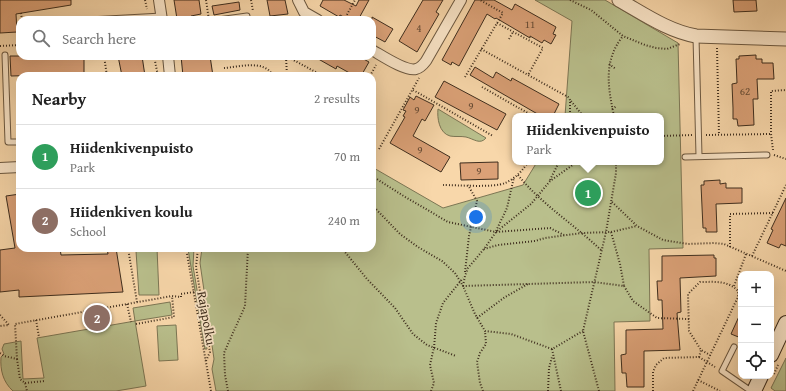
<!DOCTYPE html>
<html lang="en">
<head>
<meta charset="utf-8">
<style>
	:root { --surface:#fff; --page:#f6f6f6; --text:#222; --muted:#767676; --line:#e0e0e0; --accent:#0f766e }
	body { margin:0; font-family:"Gentium Book Plus",serif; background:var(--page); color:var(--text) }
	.controls { position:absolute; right:12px; bottom:12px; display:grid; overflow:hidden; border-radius:8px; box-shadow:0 4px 16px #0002 }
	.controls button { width:36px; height:36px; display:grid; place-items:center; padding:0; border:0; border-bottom:1px solid var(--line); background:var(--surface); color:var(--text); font:20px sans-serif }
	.you { position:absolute; left:476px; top:217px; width:14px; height:14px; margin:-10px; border:3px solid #fff; border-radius:50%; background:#1a73e8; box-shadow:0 0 0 6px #1a73e833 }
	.badge { display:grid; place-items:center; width:26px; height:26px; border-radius:50%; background:var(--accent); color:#fff; font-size:13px; font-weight:700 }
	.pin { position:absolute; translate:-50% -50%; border:2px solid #fff; box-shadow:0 1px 4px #0006 }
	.popup { position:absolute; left:512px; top:113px; width:152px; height:52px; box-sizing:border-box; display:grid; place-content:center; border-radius:8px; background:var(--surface); filter:drop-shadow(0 1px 3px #0005); font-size:13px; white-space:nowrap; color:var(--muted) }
	.popup b { font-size:15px; color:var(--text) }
	.popup::after { content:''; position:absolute; left:50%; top:100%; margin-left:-8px; border:8px solid transparent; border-top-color:var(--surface) }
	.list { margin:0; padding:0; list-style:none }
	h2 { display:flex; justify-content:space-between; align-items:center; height:52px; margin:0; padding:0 16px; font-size:17px }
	h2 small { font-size:13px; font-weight:400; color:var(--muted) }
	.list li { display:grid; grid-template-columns:26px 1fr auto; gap:12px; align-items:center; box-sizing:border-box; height:64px; padding:0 16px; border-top:1px solid var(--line) }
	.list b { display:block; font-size:15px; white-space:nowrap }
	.list p { margin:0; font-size:13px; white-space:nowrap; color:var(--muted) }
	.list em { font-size:13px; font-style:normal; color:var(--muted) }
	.icon { flex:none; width:22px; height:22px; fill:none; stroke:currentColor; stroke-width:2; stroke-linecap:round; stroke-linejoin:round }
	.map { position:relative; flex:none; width:786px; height:391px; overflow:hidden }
	.search { position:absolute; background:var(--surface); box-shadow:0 4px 16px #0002; left:16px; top:16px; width:360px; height:44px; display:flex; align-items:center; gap:10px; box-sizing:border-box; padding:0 14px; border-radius:12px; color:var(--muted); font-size:15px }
	.panel { position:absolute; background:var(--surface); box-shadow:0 4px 16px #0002; left:16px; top:72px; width:360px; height:180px; border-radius:12px }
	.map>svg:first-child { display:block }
</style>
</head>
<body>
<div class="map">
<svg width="786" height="391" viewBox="0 0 786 391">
	<rect width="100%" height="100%" fill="#f8d7aa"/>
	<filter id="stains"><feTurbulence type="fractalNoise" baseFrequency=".005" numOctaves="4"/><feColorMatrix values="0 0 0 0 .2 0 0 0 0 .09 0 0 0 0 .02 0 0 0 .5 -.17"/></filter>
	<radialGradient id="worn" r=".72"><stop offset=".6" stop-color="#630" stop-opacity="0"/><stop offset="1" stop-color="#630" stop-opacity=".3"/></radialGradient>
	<g fill="#b9bf8c" stroke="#7c7654">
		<polygon points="535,0 605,0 678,43 683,248 649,249 650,321 614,322 615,391 216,391 212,369 214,359 200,263 202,248 372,248 372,167 443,208 523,185 537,162 661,162 661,116 565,116 572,21"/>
		<path d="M438 109 486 138C480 145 474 139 466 137 461 136 455 137 450 136 439 133 437 118 438 109Z"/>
		<polygon points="154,248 157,248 159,295 139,295 136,251 154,250"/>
		<polygon points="190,248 194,248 193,266 207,349 205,349 188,249"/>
		<path d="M170 302 172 315 135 321 146 386 116 391H13C3 382 0 370 1 357L4 354 2 349 4 344 21 341 23 379 44 378 37 338 135 321 133 308Z"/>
		<polygon points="176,325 178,360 159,361 157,326"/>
		<polygon points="786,358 786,391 775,391 771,388"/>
	</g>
	<g fill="#dba177" stroke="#3e2d1d">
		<polygon points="0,0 71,0 71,5 16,14 17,32 0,33"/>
		<polygon points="174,0 199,0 201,14 191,16 191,17 177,19"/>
		<polygon points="267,0 285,0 288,14 270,16"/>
		<polygon points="323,0 344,0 356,6 359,0 369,0 358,20 349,20 340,15 339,17 320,6"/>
		<polygon points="423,0 443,0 436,12 439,14 417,52 399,41"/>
		<polygon points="475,0 494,0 512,10 515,4 556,27 553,34 556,35 551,44 544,40 542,43 530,36 530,38 496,18 495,19 487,14 459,66 452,62 451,65 442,60"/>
		<polygon points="733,0 756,0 757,11 734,12"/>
		<polygon points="239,2 240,10 214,15 212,6"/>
		<polygon points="372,17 393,29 385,42 372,35"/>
		<polygon points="756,55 756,59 762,59 762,63 773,63 774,79 757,79 758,99 753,99 754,125 738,126 737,119 733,119 733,108 732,84 737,83 736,59 739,59 739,56"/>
		<polygon points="10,56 84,56 84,74 11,76"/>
		<polygon points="118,56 142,56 145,76 122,76"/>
		<polygon points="181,56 210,56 213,76 183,76"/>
		<polygon points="313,56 358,56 369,62 361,76 355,76 337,66 336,69"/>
		<polygon points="475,67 493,78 496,72 511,81 512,78 559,104 553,116 541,116 470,75"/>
		<polygon points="444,81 506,114 497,130 435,97"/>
		<polygon points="416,96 434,105 425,121 422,119 413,136 450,157 441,172 390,143 405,117 403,116 406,111 403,110 410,97 414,100"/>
		<polygon points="498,162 498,179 461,180 460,163"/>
		<polygon points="720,180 720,184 726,183 726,188 742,188 742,203 716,204 717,232 706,232 706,228 703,228 701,185 704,185 704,181"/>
		<polygon points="20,194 20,248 60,248 61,255 108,254 107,248 116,248 123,292 19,297 19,290 0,292 0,250 15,248 6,196"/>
		<polygon points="786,198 786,246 781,244 779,248 767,243 773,230 771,229"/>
		<polygon points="714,255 714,258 716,258 716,276 680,278 681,312 677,313 680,350 644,351 644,387 627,387 626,373 622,373 621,355 626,354 626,330 663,329 662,300 658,300 657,281 662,281 662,256"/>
		<polygon points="741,312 741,338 731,334"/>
	</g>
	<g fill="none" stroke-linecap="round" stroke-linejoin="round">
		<defs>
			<g id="service">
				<polyline points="89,20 162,16"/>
				<polyline points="218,20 247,16"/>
				<polyline points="696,37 699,156"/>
				<polyline points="5,55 8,142 20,142"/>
				<polyline points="685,157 767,155"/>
				<polyline points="734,347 722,371 751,391"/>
			</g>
			<g id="minor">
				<polyline points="159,0 162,20"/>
				<polyline points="298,0 304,12 318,20"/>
				<path d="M372 50C381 55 406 72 416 69 420 68 423 65 426 61L461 0"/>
				<polyline points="168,56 170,76"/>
				<polyline points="0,168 20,167"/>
			</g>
			<path id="tertiary" d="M619 0C644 14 668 31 696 36L786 39"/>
			<g id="secondary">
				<polyline points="771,355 786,323"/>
				<polyline points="754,391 761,376"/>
			</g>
		</defs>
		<use href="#service" stroke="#6c5840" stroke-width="7"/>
		<use href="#minor" stroke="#6c5840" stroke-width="12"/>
		<use href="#tertiary" stroke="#6c5840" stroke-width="15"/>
		<use href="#secondary" stroke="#3e2d1d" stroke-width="16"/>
		<g stroke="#3e2d1d" stroke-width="2" stroke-dasharray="1 2" stroke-linecap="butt">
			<polyline points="145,0 147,9"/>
			<polyline points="206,0 209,20"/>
			<polyline points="251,0 253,11"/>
			<polyline points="570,0 591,10 623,36 645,45 656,48 667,49 680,44"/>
			<polyline points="21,13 22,20"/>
			<polyline points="327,17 332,20"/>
			<polyline points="344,20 355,0"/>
			<polyline points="497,23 543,48 528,75"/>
			<polyline points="509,39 513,32"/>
			<polyline points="0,46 20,45"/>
			<polyline points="717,48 719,135"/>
			<polyline points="481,49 568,97 570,100 570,116"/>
			<polyline points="104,56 107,76"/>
			<polyline points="154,56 158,76"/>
			<polyline points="286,56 323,76"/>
			<polyline points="286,57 287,76"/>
			<polyline points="609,64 616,69"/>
			<path d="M224 68C239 67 265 59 273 76"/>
			<polyline points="370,76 376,65"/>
			<polyline points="465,77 503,13 480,0"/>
			<polyline points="482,87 533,116"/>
			<polyline points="413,90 493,136"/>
			<polyline points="571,101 583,116"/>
			<polyline points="612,109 617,106"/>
			<path d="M614 116C608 87 603 61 623 36"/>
			<polyline points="706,135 771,134"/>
			<polyline points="661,136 692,135"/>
			<polyline points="379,149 419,78"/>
			<polyline points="773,150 771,134 771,91 786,90"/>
			<polyline points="774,155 786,159"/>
			<polyline points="577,162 550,181 531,204 496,232 484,249 468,268 465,276 463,286 475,314 485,331 511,334 552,349 583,331"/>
			<path d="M518 175C541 204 575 225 602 251"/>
			<polyline points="372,176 402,195 448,222 496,232 550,228 564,235"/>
			<polyline points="550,180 559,162"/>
			<path d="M443 185C457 185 494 188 505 183 515 179 523 170 528 162"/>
			<polyline points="612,202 637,226 663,240 688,244 714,243 724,244 786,271"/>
			<polyline points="372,205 400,234 418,247 442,261 455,273 463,286 594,282 624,286 620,264 611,232 582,233 545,238 535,241 498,245 484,249"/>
			<polyline points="496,231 507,208 514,177"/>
			<polyline points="611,232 637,226"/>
			<polyline points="730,247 730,214 773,213"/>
			<polyline points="128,248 137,302"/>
			<polyline points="186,248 211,391"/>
			<polyline points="198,248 196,267 210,352 206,361"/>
			<polyline points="341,248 345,252 367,279 395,308 413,334 427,345 456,356"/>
			<polyline points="752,256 786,185"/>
			<polyline points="465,272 469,236 477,201 468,185"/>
			<polyline points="624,286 633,301 657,318 689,319"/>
			<polyline points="734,286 746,254"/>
			<polyline points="127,304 131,322"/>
			<polyline points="0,315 9,325 0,326"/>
			<polyline points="477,318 505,297 528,284"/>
			<polyline points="36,320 39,337"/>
			<polyline points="136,324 174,317 172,296"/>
			<polyline points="434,348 436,323 443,303 463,278"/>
			<polyline points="552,349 561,391"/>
			<polyline points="0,353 4,356 17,359 15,324 172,296 181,297 181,294 194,292"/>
			<polyline points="699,357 715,367"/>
			<polyline points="17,359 20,379 25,383 27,391"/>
			<polyline points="774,374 778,365"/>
			<polyline points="698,380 720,391"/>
			<polyline points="25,383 45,381"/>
			<polyline points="228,391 225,375 224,353 245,306 248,248"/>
			<polyline points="431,391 434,383 430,365 434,347"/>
			<polyline points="483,391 480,383 477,362 480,353 486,344 485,331"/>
			<polyline points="548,391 549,368 552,357"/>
			<polyline points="599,391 583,331 606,232 616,173 616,162"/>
			<polyline points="653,391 653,372 656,365 664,358 699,357 701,350"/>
			<path d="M693 391 738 297V291C728 280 714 282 700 282L688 294 689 331 701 350 710 355"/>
		</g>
		<use href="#service" stroke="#fae5c8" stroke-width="5"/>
		<use href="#minor" stroke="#fae5c8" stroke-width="10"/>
		<use href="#tertiary" stroke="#fae5c8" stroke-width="13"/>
		<use href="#secondary" stroke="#fae5c8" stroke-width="14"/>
	</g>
	<g text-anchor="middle" stroke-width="3.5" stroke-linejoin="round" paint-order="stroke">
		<g font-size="11" fill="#654a34">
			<text x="530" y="28">11</text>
			<text x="419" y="32">4</text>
			<text x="745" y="95">62</text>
			<text x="471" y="110">9</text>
			<text x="417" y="114">9</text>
			<text x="420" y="154">9</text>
			<text x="479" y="175">9</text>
		</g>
		<g font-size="13" fill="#3e2d1d" stroke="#fae5c8">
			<text transform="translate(207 318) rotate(80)" y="5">Rajapolku</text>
		</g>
	</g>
	<rect width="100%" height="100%" filter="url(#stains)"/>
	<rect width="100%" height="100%" fill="url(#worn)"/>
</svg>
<div class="controls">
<button>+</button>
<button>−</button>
<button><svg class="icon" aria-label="locate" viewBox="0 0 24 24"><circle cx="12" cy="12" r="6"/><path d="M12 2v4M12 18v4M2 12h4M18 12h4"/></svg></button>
</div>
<div class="you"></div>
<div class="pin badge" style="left:588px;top:193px;background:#2e9e5b">1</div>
<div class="popup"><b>Hiidenkivenpuisto</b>Park</div>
<div class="pin badge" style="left:97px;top:318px;background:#8d6e63">2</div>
<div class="search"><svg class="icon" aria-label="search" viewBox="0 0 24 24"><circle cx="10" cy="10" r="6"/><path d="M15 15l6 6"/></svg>Search here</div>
<section class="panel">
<h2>Nearby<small>2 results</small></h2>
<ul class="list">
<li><span class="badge" style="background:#2e9e5b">1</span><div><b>Hiidenkivenpuisto</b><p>Park</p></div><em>70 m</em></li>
<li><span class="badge" style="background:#8d6e63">2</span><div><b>Hiidenkiven koulu</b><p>School</p></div><em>240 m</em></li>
</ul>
</section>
</div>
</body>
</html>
